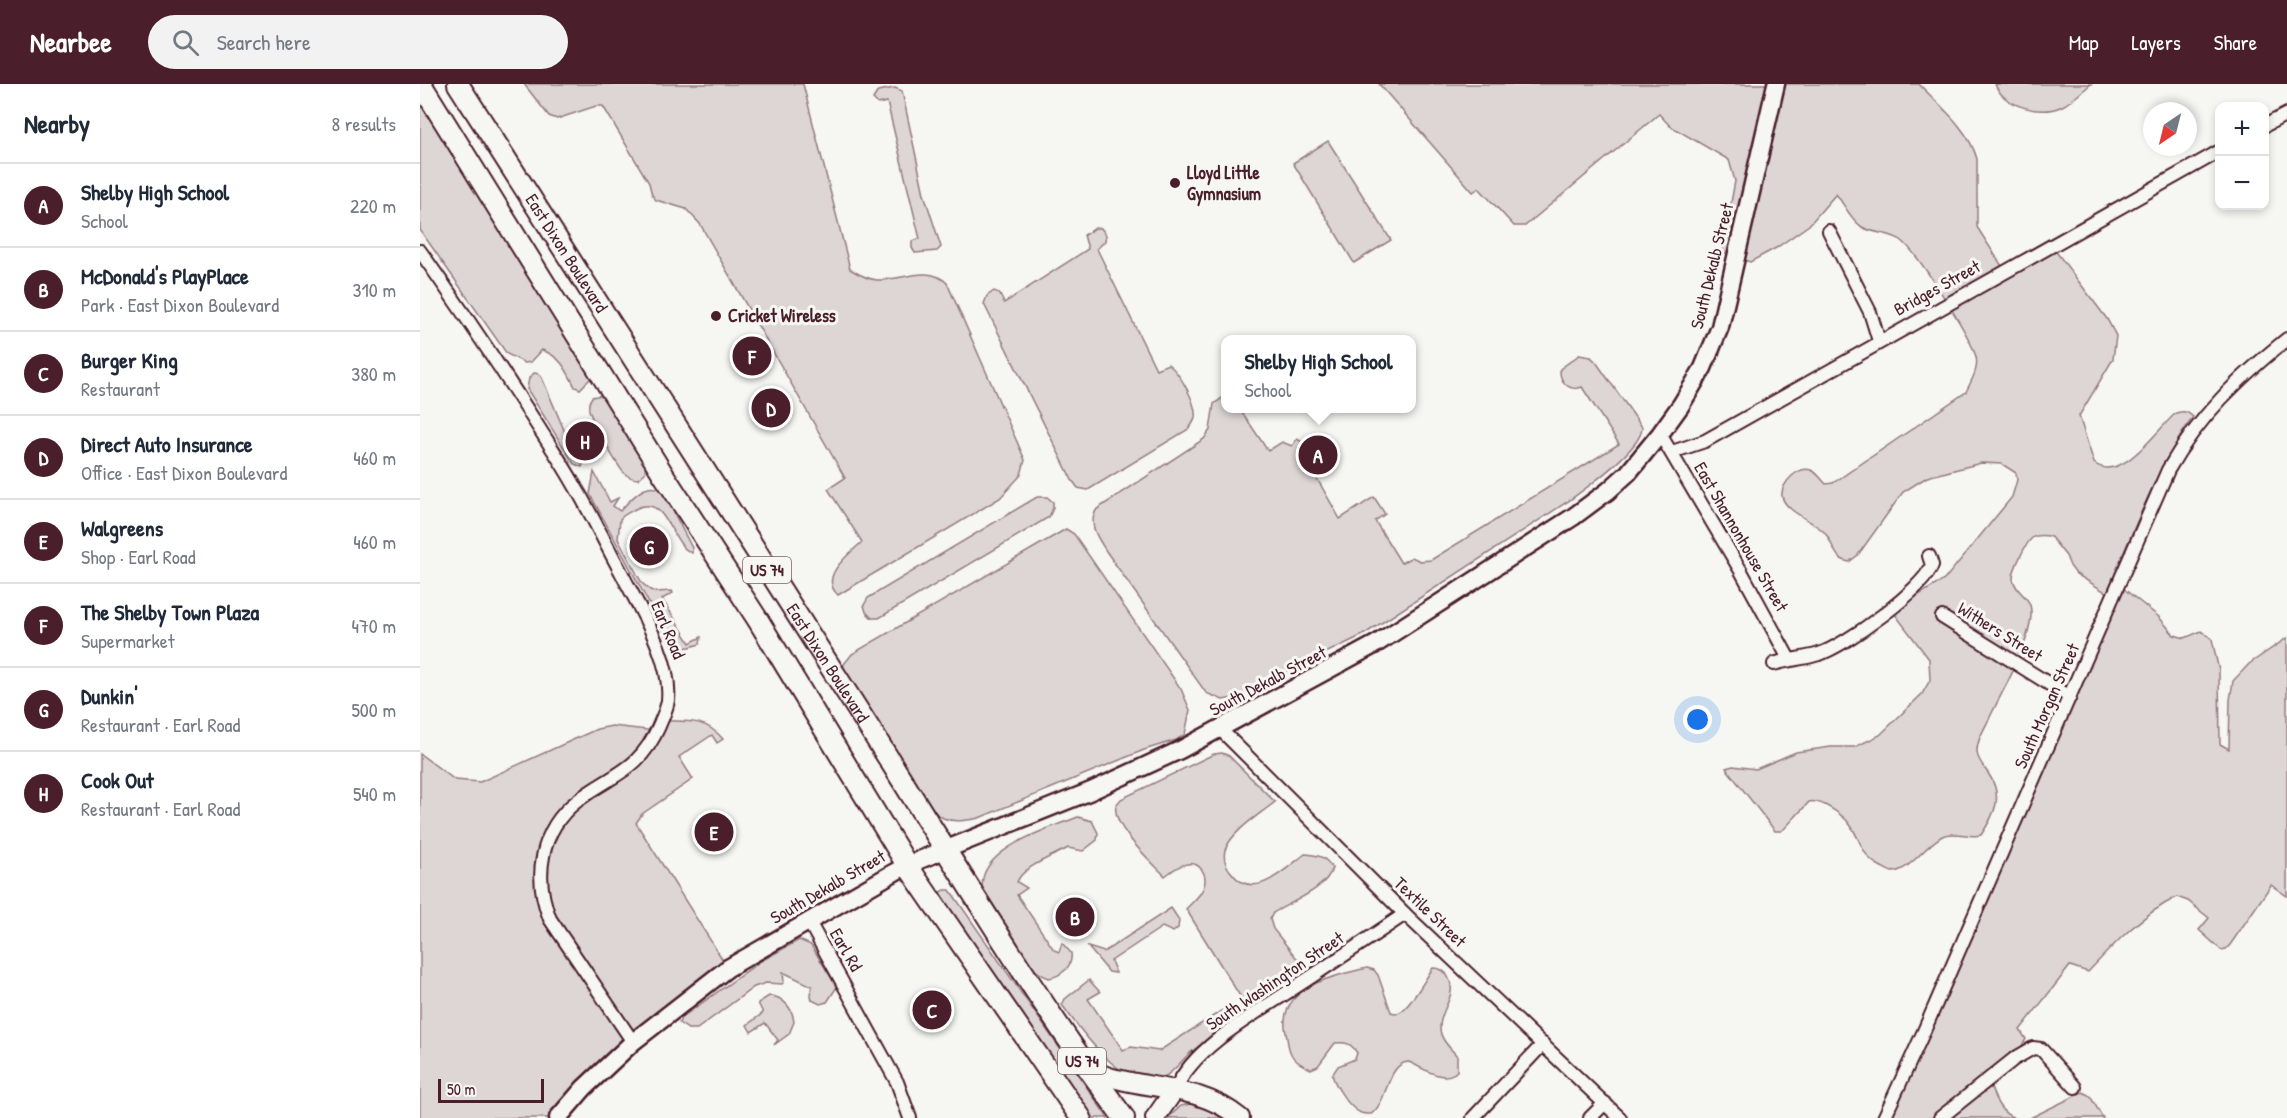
<!DOCTYPE html>
<html lang="en">
<head>
<meta charset="utf-8">
<style>
	:root { --surface:#fff; --page:#f2f2f3; --text:#1f2937; --muted:#747a83; --line:#e0e1e3; --accent:#4a1f2b }
	body { margin:0; font-family:"Patrick Hand",sans-serif; background:var(--page); color:var(--text) }
	.controls { position:absolute; right:18px; top:18px; display:grid; overflow:hidden; border-radius:12px; box-shadow:0 3px 9px #0003 }
	.controls button { width:54px; height:54px; display:grid; place-items:center; padding:0; border:0; border-bottom:2px solid var(--line); background:var(--surface); color:var(--text); font:30px sans-serif }
	.compass { position:absolute; left:1723px; top:18px; width:54px; height:54px; border-radius:50%; background:var(--surface); box-shadow:0 3px 9px #0003; rotate:215deg }
	.scale { position:absolute; left:18px; bottom:15px; width:106px; box-sizing:border-box; padding-left:6px; border:3px solid #4a1f2b; border-top:0; font-size:16px; line-height:21px; white-space:nowrap; color:#4a1f2b; -webkit-text-stroke:4px #f6f6f2; paint-order:stroke }
	.you { position:absolute; left:1278px; top:636px; width:21px; height:21px; margin:-15px; border:4px solid #fff; border-radius:50%; background:#1a73e8; box-shadow:0 0 0 9px #1a73e833 }
	.badge { display:grid; place-items:center; width:39px; height:39px; border-radius:50%; background:var(--accent); color:#fff; font-size:20px; font-weight:700 }
	.pin { position:absolute; translate:-50% -50%; border:3px solid #fff; box-shadow:0 2px 6px #0006 }
	.popup { position:absolute; left:801px; top:251px; width:195px; height:78px; box-sizing:border-box; display:grid; place-content:center; border-radius:12px; background:var(--surface); filter:drop-shadow(0 2px 4px #0005); font-size:20px; white-space:nowrap; color:var(--muted) }
	.popup b { font-size:22px; color:var(--text) }
	.popup::after { content:''; position:absolute; left:50%; top:100%; margin-left:-12px; border:12px solid transparent; border-top-color:var(--surface) }
	.list { margin:0; padding:0; list-style:none }
	h2 { display:flex; justify-content:space-between; align-items:center; height:78px; margin:0; padding:0 24px; font-size:26px }
	h2 small { font-size:20px; font-weight:400; color:var(--muted) }
	.list li { display:grid; grid-template-columns:39px 1fr auto; gap:18px; align-items:center; box-sizing:border-box; height:84px; padding:0 24px; border-top:2px solid var(--line) }
	.list b { display:block; font-size:22px; white-space:nowrap }
	.list p { margin:0; font-size:20px; white-space:nowrap; color:var(--muted) }
	.list em { font-size:20px; font-style:normal; color:var(--muted) }
	.icon { flex:none; width:33px; height:33px; fill:none; stroke:currentColor; stroke-width:2; stroke-linecap:round; stroke-linejoin:round }
	.map { position:relative; flex:none; width:1867px; height:1034px; overflow:hidden }
	header { display:flex; align-items:center; gap:36px; box-sizing:border-box; height:84px; padding:0 30px; background:var(--accent); color:#fff }
	header strong { font-size:28px }
	nav { display:flex; gap:33px; margin-inline-start:auto; font-size:21px }
	.search { width:420px; height:54px; background:var(--page); display:flex; align-items:center; gap:15px; box-sizing:border-box; padding:0 21px; border-radius:33px; color:var(--muted); font-size:22px }
	main { display:flex }
	aside { flex:1; background:var(--surface) }
	.map>svg:first-child { display:block }
</style>
</head>
<body>
<header>
<strong>Nearbee</strong>
<div class="search"><svg class="icon" aria-label="search" viewBox="0 0 24 24"><circle cx="10" cy="10" r="6"/><path d="M15 15l6 6"/></svg>Search here</div>
<nav><a>Map</a><a>Layers</a><a>Share</a></nav>
</header>
<main>
<aside>
<h2>Nearby<small>8 results</small></h2>
<ul class="list">
<li><span class="badge">A</span><div><b>Shelby High School</b><p>School</p></div><em>220 m</em></li>
<li><span class="badge">B</span><div><b>McDonald's PlayPlace</b><p>Park · East Dixon Boulevard</p></div><em>310 m</em></li>
<li><span class="badge">C</span><div><b>Burger King</b><p>Restaurant</p></div><em>380 m</em></li>
<li><span class="badge">D</span><div><b>Direct Auto Insurance</b><p>Office · East Dixon Boulevard</p></div><em>460 m</em></li>
<li><span class="badge">E</span><div><b>Walgreens</b><p>Shop · Earl Road</p></div><em>460 m</em></li>
<li><span class="badge">F</span><div><b>The Shelby Town Plaza</b><p>Supermarket</p></div><em>470 m</em></li>
<li><span class="badge">G</span><div><b>Dunkin'</b><p>Restaurant · Earl Road</p></div><em>500 m</em></li>
<li><span class="badge">H</span><div><b>Cook Out</b><p>Restaurant · Earl Road</p></div><em>540 m</em></li>
</ul>
</aside>
<div class="map">
<svg width="1867" height="1034" viewBox="0 0 1867 1034">
	<rect width="100%" height="100%" fill="#f6f6f2"/>
	<filter id="ink" filterUnits="userSpaceOnUse"><feTurbulence type="fractalNoise" baseFrequency=".0167" numOctaves="2"/><feDisplacementMap in="SourceGraphic" scale="12" xChannelSelector="R" yChannelSelector="G"/><feConvolveMatrix kernelMatrix="1 2 1 2 8 2 1 2 1" color-interpolation-filters="sRGB"/></filter>
	<g filter="url(#ink)">
		<g fill="#ddd6d5" stroke="#947a80" stroke-width="1.5">
			<path d="M104 0H383L430 185C438 190 447 195 457 196 481 197 508 180 527 199L605 376 601 391 580 414 418 511C398 493 429 470 442 458L408 405 425 394 280 140 266 125 236 116 232 111 229 99 183 22H176L137 35 129 32Z"/>
			<path d="M959 0H1499C1520 22 1549 45 1557 75V143L1585 187 1631 161 1687 235 1696 252 1693 275 1659 332 1674 379C1701 401 1738 344 1756 329 1764 327 1767 327 1773 333 1735 387 1712 450 1687 509L1656 490 1650 482 1646 472 1630 452C1624 452 1617 450 1612 454 1606 459 1592 487 1593 495 1597 514 1616 510 1610 539 1604 571 1585 602 1571 631 1566 642 1556 657 1557 669 1558 676 1564 683 1568 689 1584 712 1575 730 1561 751 1549 754 1537 747 1525 751 1508 757 1490 788 1472 788 1468 787 1464 784 1460 782 1443 774 1441 757 1431 742 1425 732 1401 715 1389 718L1365 744 1361 747H1355L1306 684 1313 682 1336 685 1376 668 1411 663H1435L1460 651 1502 610 1510 596 1509 575 1474 529 1497 512 1524 496 1592 413 1597 396 1596 389 1582 380 1561 379 1507 393 1483 408 1438 471 1429 478C1413 475 1414 459 1404 448 1394 437 1365 428 1362 412 1360 400 1380 379 1393 387 1397 389 1402 396 1406 400L1413 399 1546 308C1551 297 1559 285 1556 273 1551 253 1498 169 1481 156 1469 148 1454 150 1442 143 1431 136 1424 120 1416 110L1389 141 1356 164 1330 178 1302 168 1315 97 1309 76 1250 42 1239 30 1105 142H1094L1059 104 1053 108Z"/>
			<path d="M1575 0H1671C1662 7 1651 19 1640 23 1620 32 1583 22 1575 0Z"/>
			<polygon points="475,4 482,7 504,110 521,163 517,167 495,169 492,164 492,157 500,155 467,18 458,20 453,15 458,7"/>
			<path d="M0 16 170 291V295L160 305 155 303C146 285 141 273 122 266L111 278 105 279 87 270 0 146Z"/>
			<polygon points="908,57 971,156 934,179 873,79"/>
			<path d="M675 144H681L686 151 685 157 677 165 736 285 748 280C760 289 777 319 775 334 774 339 770 343 767 346L668 406 658 404 652 396 564 220 567 212 574 207 579 209 584 219 668 165 664 151Z"/>
			<path d="M1159 271 1171 273 1176 278 1222 343C1223 364 1165 405 1147 418L943 551 841 600 819 613 803 616 786 609 686 467C678 454 667 440 677 425L784 355 790 346 794 320 805 312V324L820 325 848 367 862 358 872 362 877 355 886 360 893 369 886 375 920 435 954 413 965 430 955 437 981 479 992 473 1000 477 1011 476 1199 360 1162 303C1150 308 1139 298 1140 285Z"/>
			<polygon points="114,289 119,290 122,294 147,353 163,380 162,383 154,380 107,305 109,294"/>
			<path d="M181 311 226 375 225 389 218 395C213 395 209 393 205 390 197 382 172 337 169 326 168 321 169 317 172 313Z"/>
			<path d="M174 388 190 418 198 414 193 422 200 427C211 415 225 397 242 406L272 464V469C250 461 247 408 215 425 210 428 204 430 200 435L198 455 222 499 230 506 236 508 252 507 253 509 242 515 270 559 281 553 280 560C270 563 260 567 251 560L170 410Z"/>
			<polygon points="617,413 627,413 633,418 633,424 629,433 459,534 452,534 446,528 444,521 448,514"/>
			<path d="M646 445 654 450 761 605 770 626 765 650 756 656 724 666 559 734C548 736 535 739 523 734 498 722 440 621 422 592L424 580 432 570Z"/>
			<path d="M1699 501 1739 533 1754 551 1765 554 1781 547 1792 555 1799 587 1800 660 1809 665 1810 616 1813 597 1829 580 1867 554V812L1851 801 1810 861 1806 865 1801 866 1779 846 1789 834 1768 817 1757 813C1721 831 1695 859 1668 888L1650 882 1600 946 1606 955 1594 975 1568 996C1574 1011 1578 1029 1595 1034H1464Z"/>
			<path d="M241 637C267 637 285 634 303 655L297 659 292 651 259 673 273 695 222 730 216 739 308 884 138 1034H0V670L35 696 60 698 177 645 192 642 236 647Z"/>
			<path d="M802 669 809 672 855 718C839 731 813 746 805 766 803 774 806 782 811 788 833 819 864 786 885 770 898 771 905 772 912 784 908 804 871 818 853 829L850 835 853 845 888 888C871 899 842 929 823 917L766 825C772 818 782 811 784 802 788 790 779 777 767 780 758 781 752 787 745 792 731 777 691 742 696 721L701 715 794 670Z"/>
			<path d="M658 733 672 737 678 749 677 756 663 767 648 764C634 772 603 782 597 798L607 804 597 811 634 866 639 868 642 859 651 869C653 883 641 892 629 894 608 887 598 864 587 846 579 835 566 820 563 807 554 766 630 744 658 733Z"/>
			<polygon points="525,806 530,806 688,1034 674,1034 526,820 520,808"/>
			<polygon points="751,824 759,836 758,844 753,848 742,843 691,877 696,889 689,888 668,863 684,868"/>
			<polygon points="379,856 391,861 417,903 407,918 400,920 392,916 391,912 392,902 363,888 364,898 362,900 346,899 334,903 277,945 268,945 259,939 261,934 341,877"/>
			<path d="M947 884 954 886 958 891 971 928C974 929 976 930 980 928 991 922 1005 895 1013 884 1020 884 1025 886 1028 893 1039 911 1019 926 1020 944 1020 955 1030 964 1037 972V987C1024 1000 1003 984 989 978 967 978 968 1019 951 1030 948 1030 944 1030 941 1029 929 1024 916 1003 912 991L918 982 935 975 937 969C931 959 926 958 915 959L898 982 891 985C874 978 869 972 867 954 866 949 864 941 865 936 868 900 918 891 947 884Z"/>
			<path d="M669 896 680 908 668 915 703 966 711 963 739 967 804 925 811 927 813 934C807 945 782 959 771 968 762 976 754 988 744 993 705 1012 661 946 642 921L645 915Z"/>
			<path d="M349 912C363 912 373 925 374 938L369 950 354 961 358 956 345 939 331 948 327 941 343 929 338 919Z"/>
			<polygon points="1663,1008 1670,1012 1683,1034 1610,1034"/>
			<polygon points="774,1019 805,1031 802,1034 748,1034 761,1022"/>
		</g>
		<g fill="none" stroke-linecap="round" stroke-linejoin="round">
			<defs>
				<g id="minor">
					<polyline points="1844,42 1867,30"/>
					<polyline points="1409,147 1450,228 1459,257"/>
					<path d="M0 167C41 225 81 284 119 344 131 363 144 382 155 402 172 431 186 461 202 490 220 526 252 575 248 616 247 625 242 634 239 642 219 688 193 689 157 717 120 746 113 793 130 835L213 958"/>
					<polyline points="1240,350 1321,487 1369,575"/>
					<polyline points="1252,368 1285,357 1800,67"/>
					<polyline points="1522,533 1650,613"/>
					<path d="M1354 580C1369 575 1384 575 1399 570 1425 562 1504 505 1512 481L1509 472"/>
					<polyline points="800,645 985,830 1200,1034"/>
					<polyline points="388,836 477,998 490,1034"/>
					<path d="M756 1004C775 962 835 930 874 904 911 880 948 855 985 830"/>
					<polyline points="1053,1034 1123,960"/>
					<polyline points="1170,1034 1185,1019"/>
					<path d="M1464 1034 1504 947 1748 386C1778 333 1820 293 1867 255"/>
					<polyline points="1520,1034 1594,975 1613,964 1621,965 1655,1003"/>
				</g>
				<polyline id="secondary" points="138,1034 164,1004 213,958 308,884 487,781 671,707 760,666 956,560 1153,433 1188,407 1208,389 1240,350 1261,321 1283,284 1300,243 1356,0"/>
				<g id="primary">
					<path d="M666 983C676 988 686 993 697 995 740 1006 784 1004 820 1034"/>
					<polyline points="735,1034 756,1004"/>
				</g>
				<g id="trunk">
					<polyline points="1,0 243,390 338,536 487,781 661,1034"/>
					<path id="s1" d="M38 0C173 210 306 421 441 631 527 766 608 905 704 1034"/>
				</g>
			</defs>
			<use href="#minor" stroke="#4a1f2b" stroke-width="16"/>
			<use href="#secondary" stroke="#4a1f2b" stroke-width="21"/>
			<use href="#primary" stroke="#4a1f2b" stroke-width="22"/>
			<use href="#trunk" stroke="#4a1f2b" stroke-width="24"/>
			<use href="#minor" stroke="#f6f6f2" stroke-width="12"/>
			<use href="#secondary" stroke="#f6f6f2" stroke-width="16"/>
			<use href="#primary" stroke="#f6f6f2" stroke-width="18"/>
			<use href="#trunk" stroke="#f6f6f2" stroke-width="20"/>
		</g>
	</g>
	<g fill="#4a1f2b" stroke="#f6f6f2" stroke-width="2">
		<circle cx="755" cy="99" r="6"/>
		<circle cx="296" cy="232" r="6"/>
	</g>
	<g text-anchor="middle" stroke-width="6" stroke-linejoin="round" paint-order="stroke">
		<g fill="#f6f6f2" stroke="#7e6067" stroke-width="1.5">
			<rect x="323" y="473" width="48" height="26" rx="4.5"/>
			<rect x="638" y="964" width="48" height="26" rx="4.5"/>
		</g>
		<g font-size="16" font-weight="bold" fill="#4a1f2b">
			<text x="347" y="492">US 74</text>
			<text x="662" y="983">US 74</text>
		</g>
		<g font-size="18" font-weight="bold" fill="#4a1f2b" stroke="#f6f6f2" text-anchor="start">
			<text x="767" y="95">Lloyd Little<tspan x="767" dy="21">Gymnasium</tspan></text>
			<text x="308" y="238">Cricket Wireless</text>
		</g>
		<g font-size="18" fill="#4a1f2b" stroke="#f6f6f2">
			<text dy="6" stroke="none"><textPath href="#s1" startOffset="201">East Dixon Boulevard</textPath></text>
			<text transform="translate(1292 182) rotate(-76)" y="6">South Dekalb Street</text>
			<text transform="translate(1517 204) rotate(-29)" y="6">Bridges Street</text>
			<text transform="translate(1321 453) rotate(60)" y="6">East Shannonhouse Street</text>
			<text transform="translate(248 546) rotate(67)" y="6">Earl Road</text>
			<text transform="translate(1580 548) rotate(32)" y="6">Withers Street</text>
			<text dy="6" stroke="none"><textPath href="#s1" startOffset="687">East Dixon Boulevard</textPath></text>
			<text transform="translate(848 597) rotate(-28)" y="6">South Dekalb Street</text>
			<text transform="translate(1627 622) rotate(-66)" y="6">South Morgan Street</text>
			<text transform="translate(408 803) rotate(-30)" y="6">South Dekalb Street</text>
			<text transform="translate(1010 828) rotate(44)" y="6">Textile Street</text>
			<text transform="translate(426 866) rotate(60)" y="6">Earl Rd</text>
			<text transform="translate(855 897) rotate(-34)" y="6">South Washington Street</text>
		</g>
	</g>
</svg>
<div class="controls">
<button>+</button>
<button>−</button>
</div>
<svg class="compass" viewBox="-18 -18 36 36"><path d="M0-13l5 13h-10z" fill="#e53935"/><path d="M0 13l5-13h-10z" fill="#747a83"/></svg>
<div class="scale">50 m</div>
<div class="you"></div>
<div class="pin badge" style="left:898px;top:371px">A</div>
<div class="popup"><b>Shelby High School</b>School</div>
<div class="pin badge" style="left:655px;top:833px">B</div>
<div class="pin badge" style="left:512px;top:926px">C</div>
<div class="pin badge" style="left:351px;top:324px">D</div>
<div class="pin badge" style="left:294px;top:748px">E</div>
<div class="pin badge" style="left:332px;top:272px">F</div>
<div class="pin badge" style="left:229px;top:462px">G</div>
<div class="pin badge" style="left:165px;top:357px">H</div>
</div>
</main>
</body>
</html>
